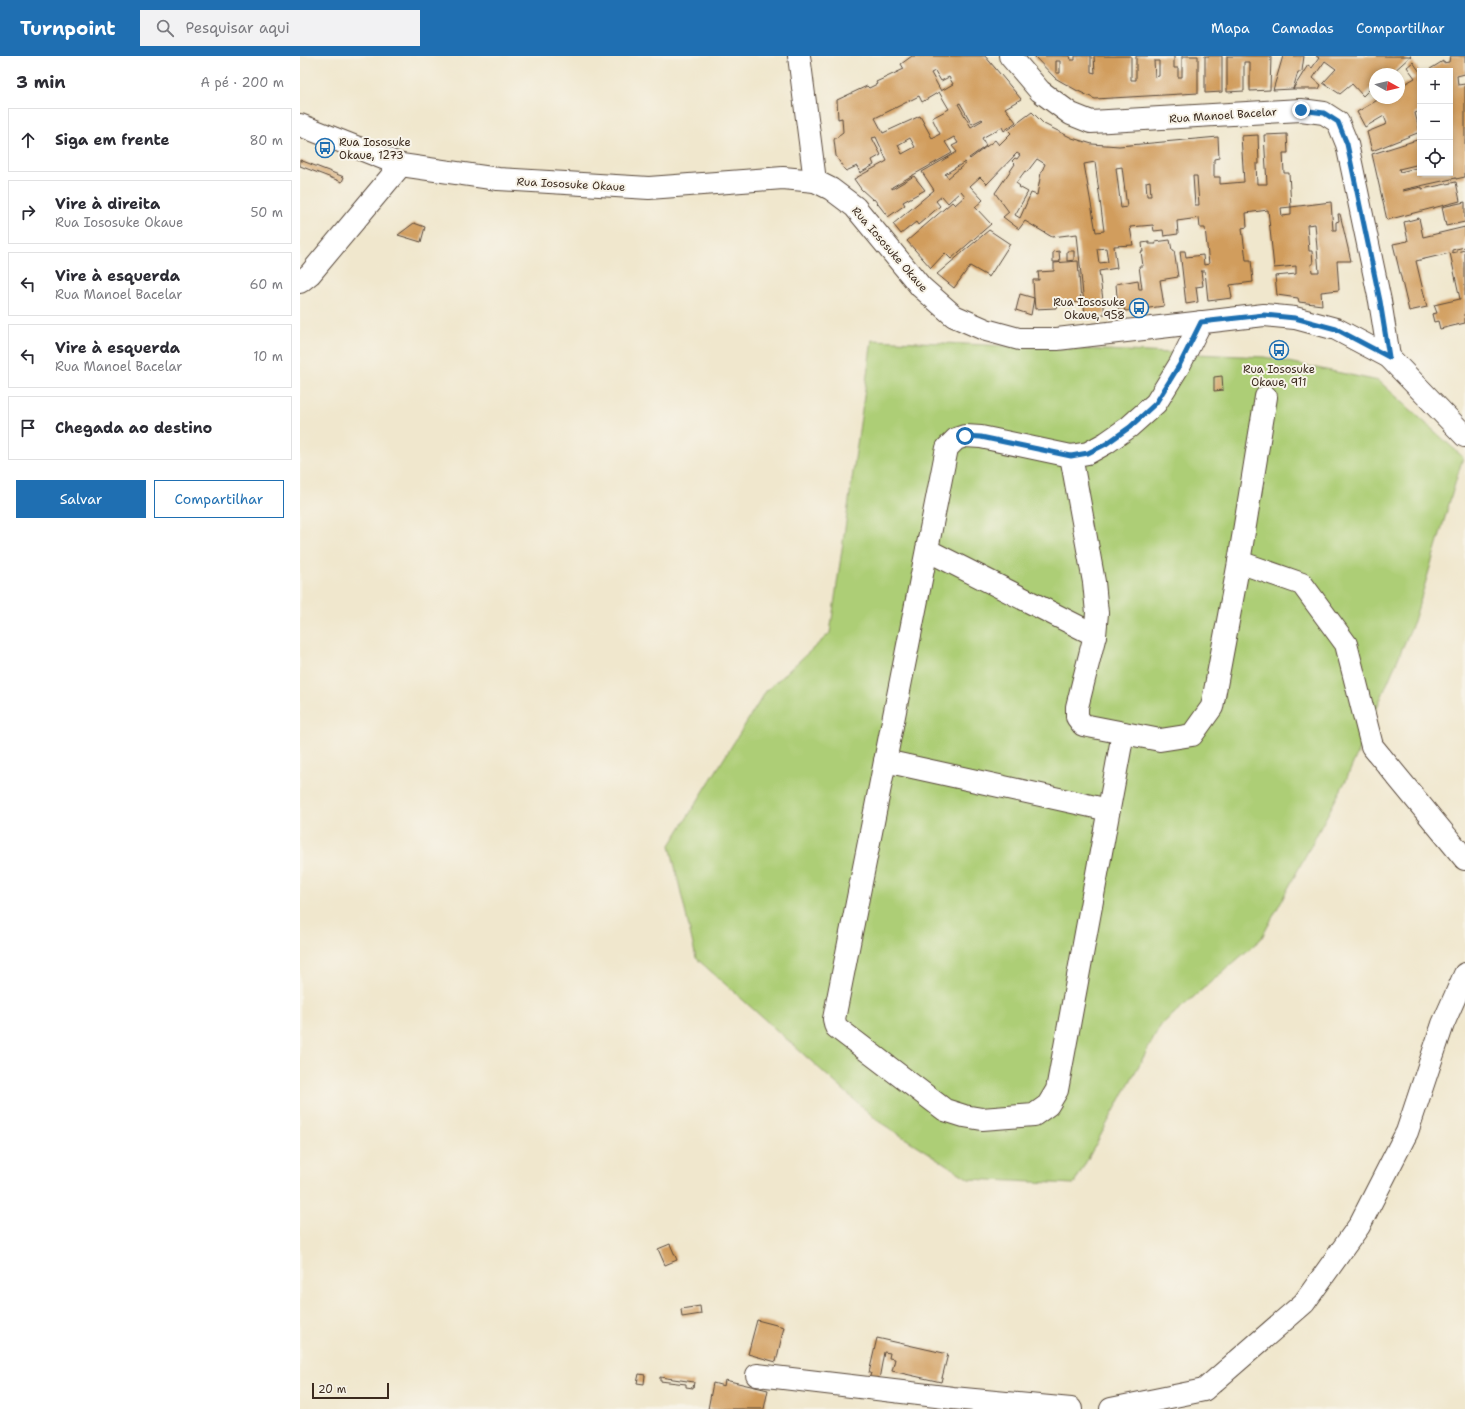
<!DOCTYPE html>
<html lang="pt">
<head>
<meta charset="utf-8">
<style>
	:root { --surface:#fff; --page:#f2f2f3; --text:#2b2b33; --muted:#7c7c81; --line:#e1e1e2; --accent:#1f6fb2 }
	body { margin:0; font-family:"Shantell Sans",sans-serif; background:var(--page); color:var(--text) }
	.controls { position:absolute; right:12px; top:12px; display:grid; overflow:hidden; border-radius:0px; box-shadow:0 2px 6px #0003 }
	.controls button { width:36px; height:36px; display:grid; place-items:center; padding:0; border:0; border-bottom:1px solid var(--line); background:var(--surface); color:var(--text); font:20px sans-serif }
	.compass { position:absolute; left:1069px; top:12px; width:36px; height:36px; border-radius:50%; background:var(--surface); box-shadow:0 2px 6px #0003; rotate:98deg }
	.scale { position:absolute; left:12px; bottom:10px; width:77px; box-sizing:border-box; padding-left:4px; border:2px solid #3b2a1e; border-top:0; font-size:11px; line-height:14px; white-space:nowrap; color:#3b2a1e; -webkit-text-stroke:3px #f7f3e8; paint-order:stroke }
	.stop { position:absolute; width:12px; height:12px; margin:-9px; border:3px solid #1f6fb2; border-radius:50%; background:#fff }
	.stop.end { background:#1f6fb2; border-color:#fff; box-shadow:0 1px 4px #0008 }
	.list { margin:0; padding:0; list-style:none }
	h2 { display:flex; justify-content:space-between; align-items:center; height:52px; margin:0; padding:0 16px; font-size:17px }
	h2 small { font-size:13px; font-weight:400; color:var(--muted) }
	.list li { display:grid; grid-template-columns:26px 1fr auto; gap:12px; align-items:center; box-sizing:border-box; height:64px; margin:0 8px 8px; padding:0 8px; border:1px solid var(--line); border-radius:0px }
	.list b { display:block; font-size:15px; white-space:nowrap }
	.list p { margin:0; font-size:13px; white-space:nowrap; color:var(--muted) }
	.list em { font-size:13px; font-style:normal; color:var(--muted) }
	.actions { display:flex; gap:8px; padding:12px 16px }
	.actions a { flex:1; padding:9px 0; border:1px solid var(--accent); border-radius:0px; text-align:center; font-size:14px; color:var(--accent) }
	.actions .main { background:var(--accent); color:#fff }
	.icon { flex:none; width:22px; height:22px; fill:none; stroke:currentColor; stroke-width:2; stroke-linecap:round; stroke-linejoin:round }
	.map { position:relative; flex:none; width:1165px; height:1353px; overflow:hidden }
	header { display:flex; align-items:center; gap:24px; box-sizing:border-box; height:56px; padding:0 20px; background:var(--accent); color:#fff }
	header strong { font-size:19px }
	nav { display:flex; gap:22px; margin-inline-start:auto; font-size:14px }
	.search { width:280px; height:36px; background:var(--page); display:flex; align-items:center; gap:10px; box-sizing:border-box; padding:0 14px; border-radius:0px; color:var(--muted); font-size:15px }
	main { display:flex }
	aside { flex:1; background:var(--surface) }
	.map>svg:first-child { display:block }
</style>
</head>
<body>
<header>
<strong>Turnpoint</strong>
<div class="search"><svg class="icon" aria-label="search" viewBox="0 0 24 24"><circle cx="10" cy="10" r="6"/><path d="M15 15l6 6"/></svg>Pesquisar aqui</div>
<nav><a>Mapa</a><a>Camadas</a><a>Compartilhar</a></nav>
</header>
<main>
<aside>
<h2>3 min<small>A pé · 200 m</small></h2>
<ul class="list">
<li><svg class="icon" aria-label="ahead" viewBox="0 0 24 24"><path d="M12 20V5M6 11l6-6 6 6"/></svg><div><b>Siga em frente</b></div><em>80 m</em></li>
<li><svg class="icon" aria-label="right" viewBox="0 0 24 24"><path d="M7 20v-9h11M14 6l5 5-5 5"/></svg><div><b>Vire à direita</b><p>Rua Iososuke Okaue</p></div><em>50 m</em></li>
<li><svg class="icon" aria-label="left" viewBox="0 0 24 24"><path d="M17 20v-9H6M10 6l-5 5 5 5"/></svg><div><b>Vire à esquerda</b><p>Rua Manoel Bacelar</p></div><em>60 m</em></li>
<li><svg class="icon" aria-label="left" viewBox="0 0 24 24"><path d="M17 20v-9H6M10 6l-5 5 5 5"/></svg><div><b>Vire à esquerda</b><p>Rua Manoel Bacelar</p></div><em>10 m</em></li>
<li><svg class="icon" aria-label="arrive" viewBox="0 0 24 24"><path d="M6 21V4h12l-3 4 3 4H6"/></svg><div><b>Chegada ao destino</b></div></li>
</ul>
<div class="actions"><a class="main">Salvar</a><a>Compartilhar</a></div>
</aside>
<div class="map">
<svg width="1165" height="1353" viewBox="0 0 1165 1353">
	<rect width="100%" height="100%" fill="#f7f3e8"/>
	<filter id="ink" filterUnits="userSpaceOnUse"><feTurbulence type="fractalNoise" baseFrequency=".025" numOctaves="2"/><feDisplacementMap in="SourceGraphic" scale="8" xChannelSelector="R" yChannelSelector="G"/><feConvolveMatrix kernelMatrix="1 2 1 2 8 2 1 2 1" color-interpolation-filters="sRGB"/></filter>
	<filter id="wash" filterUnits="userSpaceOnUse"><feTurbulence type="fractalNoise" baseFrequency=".012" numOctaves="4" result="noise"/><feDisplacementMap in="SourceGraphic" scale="16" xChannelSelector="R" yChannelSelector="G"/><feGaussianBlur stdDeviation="0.9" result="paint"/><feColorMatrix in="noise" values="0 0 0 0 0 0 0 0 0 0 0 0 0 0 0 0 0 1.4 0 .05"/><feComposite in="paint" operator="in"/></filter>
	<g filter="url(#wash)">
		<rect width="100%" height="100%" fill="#f0e7cd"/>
		<polygon fill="#adce76" stroke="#747c4a" points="572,284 964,301 1079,325 1163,401 1114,565 1046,724 961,883 861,969 774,1128 669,1123 578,1065 396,902 370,789 466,635 530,577"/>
		<g id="blocks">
			<g fill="#d19d5d" fill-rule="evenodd">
				<path d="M612 0H685L721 43 705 52 716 66 704 75 702 71 682 82 686 90 669 102 670 103 695 84 699 89 711 77 708 74 732 56 744 68 772 82 792 88 819 90 918 81 919 102 914 103V121H920V128L944 126 941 80 958 79 959 108H956L957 128H967L964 79 987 78 988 97H983L984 117H989L991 151 981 152 982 160 991 159V151L1031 146 1033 174H1036V166L1039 165 1038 158H1040L1051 205H1037L1039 234 1021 236 1022 249 999 246 998 242 977 239 975 220 996 218V210L974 212 968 154 946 157 947 171 942 172 946 204H951L953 226 930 229 932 242 908 245 905 215H901L903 230 896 231 898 246 886 248 880 195H885L886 201 903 199 904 209 909 208 905 172H900L899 162 877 165 878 178 864 180 863 174 854 175 853 169 830 171 833 189 814 190 817 212 799 215 805 258 785 259 777 178 752 181 725 165 719 173 703 161 709 156 695 137 715 108 712 105 715 102 717 103 720 99 717 97 687 128 680 121 670 130 683 144 675 151 691 168 651 203 645 197 631 212 607 185 652 146 655 149 665 140 661 135 648 147 642 140 636 145 640 150 618 169 616 166 601 178 593 168 634 134 622 116 657 96 652 90 658 87 654 81 645 86 652 97 592 131V133L614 120 625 134 603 146 605 149 588 161 574 143 573 144 561 133 554 123 587 105 576 81 572 82 581 99 572 104 574 109 560 117 557 110 546 115 544 113 536 100 534 84 535 82 538 81 539 79 543 76 542 62 538 63 537 44 567 30 569 32 577 28 576 26 604 13 601 8ZM635 15 641 25 649 21 653 28 641 35 631 17ZM639 36 649 53 632 62 640 78 632 82 620 60 583 77 575 62 619 40 622 46ZM660 47 672 68 682 63 683 64 671 71 658 48ZM610 82 615 91 602 98 598 89ZM737 103 745 108 741 117 737 139 731 137 720 162 715 159 728 136 719 131 720 130 716 127 725 115 727 116ZM665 106 666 107 648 122 645 118ZM795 106 804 175 796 176 784 108ZM822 111 827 151 821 152 816 112ZM893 120H897L899 149H895ZM850 125 851 140H847L846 126ZM1015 168 1019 216H1012L1011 208H1013L1012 195H1009L1007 169ZM806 192 808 206 799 207 797 193Z"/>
				<path d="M734 0H770L771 4H775V0H791V16L795 17 794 0H831V24H836V0H874V12H878V21H882V0H898V37L795 43 776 34 755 22ZM756 5H760V17H756ZM854 5H859V20L855 21Z"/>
				<polygon points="905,0 922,0 922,36 905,37"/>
				<polygon points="927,0 971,0 970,34 950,35 950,6 944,6 944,35 927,36"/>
				<polygon points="983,0 1004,0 1002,15 1001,16 998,16 993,33 973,34"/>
				<polygon points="1016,0 1111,0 1092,17 1089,14 1085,18 1075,18 1075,32 1073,35 1071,32 1063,40 1052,28 1040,38 1023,27 1036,13 1025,5 1013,22 1021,29 1019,33 993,33 1008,9 1012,12 1019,2"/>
				<polygon points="1150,0 1165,0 1165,18 1157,20 1158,29 1165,28 1165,121 1156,123 1156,122 1102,134 1103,135 1122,131 1122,133 1156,126 1160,145 1087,164 1072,98 1120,83 1120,108 1099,113 1100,116 1120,111 1120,117 1150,117 1150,15 1127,15 1143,5 1143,7 1149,6"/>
				<polygon points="1113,6 1120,16 1120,55 1115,57 1120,76 1072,95 1067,76 1087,68 1084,60 1065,71 1057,56 1081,42 1099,42 1099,31 1115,22 1107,11"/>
				<polygon points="0,104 44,121 42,126 0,110"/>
				<polygon points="1165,146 1165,166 1146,170 1142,151"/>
				<polygon points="1119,162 1123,181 1165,171 1165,191 1152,194 1152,197 1165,194 1165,267 1140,273 1138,265 1134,266 1132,258 1137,257 1134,249 1160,243 1150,197 1116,205 1127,251 1109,255 1093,188 1108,185 1104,166"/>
				<polygon points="114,167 125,171 121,186 98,179"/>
				<polygon points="689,174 710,188 689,221 670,210 654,232 637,218"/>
				<polygon points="870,184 872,194 874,194 878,221 860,224 864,250 842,253 841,250 835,251 836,254 825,255 824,252 818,253 816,228 838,224 839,233 842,233 839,210 843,210 841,196 843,196 842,187 849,186 849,188 856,188 855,186"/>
				<polygon points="759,195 760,206 753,206 753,196"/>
				<polygon points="767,195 774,195 774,204 767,205"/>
				<polygon points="778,205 781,246 757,248 756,252 735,253 734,242 731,259 716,254 720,238 734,242 733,224 739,224 738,216 754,215 754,207"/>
				<polygon points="922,320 923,334 914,335 914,321"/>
				<polygon points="370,1188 377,1204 365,1209 358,1193"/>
				<polygon points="400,1250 401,1258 382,1261 381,1253"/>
				<polygon points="457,1264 484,1271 476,1306 448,1298"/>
				<polygon points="577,1282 648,1298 641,1326 592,1315 595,1303 589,1302 590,1297 584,1296 578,1329 568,1326 571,1317 569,1317"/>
				<polygon points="339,1318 345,1319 344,1328 337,1327"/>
				<polygon points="360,1321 394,1326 393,1332 386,1331 386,1328 360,1325"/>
				<polygon points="425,1324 468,1334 464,1353 408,1353 413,1327 424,1330"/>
			</g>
		</g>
	</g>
	<g filter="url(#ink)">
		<use href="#blocks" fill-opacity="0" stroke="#564638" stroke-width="1"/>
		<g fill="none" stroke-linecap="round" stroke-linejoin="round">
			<defs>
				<g id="minor">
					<polyline points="499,0 515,125"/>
					<polyline points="710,0 740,35 771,58 791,66 1001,54 1024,57 1038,66 1047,88 1080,245 1089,301"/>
					<polyline points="0,69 101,109 198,123 349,132 483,122 515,125 531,133 555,151 621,231 654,260 686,274 719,283 757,283 964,259 995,262 1036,273 1089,301 1165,380"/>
					<polyline points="0,226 10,218 101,109"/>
					<polyline points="771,400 794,526 797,557 795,579 777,651 777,661 783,669 860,684 892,679 912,651 939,506 966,341"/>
					<polyline points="627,494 795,579"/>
					<polyline points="939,506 1002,528 1046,588 1072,690 1165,803"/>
					<polyline points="823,677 757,1034 748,1049 734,1059 682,1063 664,1060 645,1054 536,971 534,963 647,392 656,383 665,380 681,381 771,400 788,397 806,387 829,371 856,347 880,308 901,266"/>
					<polyline points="585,705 809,754"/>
					<polyline points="457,1319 653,1342 771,1353"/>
					<polyline points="811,1353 904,1334 1004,1247 1059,1170 1107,1076 1143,968 1165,918"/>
				</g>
			</defs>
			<use href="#minor" stroke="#564638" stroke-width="24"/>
			<use href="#minor" stroke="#fff" stroke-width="22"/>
		</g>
	</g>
	<g fill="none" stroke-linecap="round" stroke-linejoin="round" filter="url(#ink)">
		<polyline stroke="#1f6fb2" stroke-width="5" points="665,380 681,381 771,400 788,397 806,388 830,371 856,347 880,308 901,266 964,259 995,262 1036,273 1089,301 1080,245 1047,88 1038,66 1024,57 1001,54"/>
	</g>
	<defs>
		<symbol id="bus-ring" viewBox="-11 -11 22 22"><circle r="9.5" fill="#f7f3e8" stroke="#1f6fb2" stroke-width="1.5"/><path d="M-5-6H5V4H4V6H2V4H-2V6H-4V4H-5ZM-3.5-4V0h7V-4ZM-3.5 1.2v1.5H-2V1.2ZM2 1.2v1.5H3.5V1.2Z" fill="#1f6fb2"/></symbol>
	</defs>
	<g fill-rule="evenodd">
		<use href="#bus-ring" x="14" y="81" width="22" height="22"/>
		<use href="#bus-ring" x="828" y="241" width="22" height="22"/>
		<use href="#bus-ring" x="968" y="283" width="22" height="22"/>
	</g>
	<g text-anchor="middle" stroke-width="4" stroke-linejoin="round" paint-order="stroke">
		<g font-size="11" fill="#3b2a1e" stroke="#f7f3e8">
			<text transform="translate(923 59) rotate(-4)" y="4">Rua Manoel Bacelar</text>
			<text transform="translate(271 128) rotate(3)" y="4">Rua Iososuke Okaue</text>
			<text transform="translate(590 193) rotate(49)" y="4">Rua Iososuke Okaue</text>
		</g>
		<g font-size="11" fill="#3b2a1e" stroke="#f7f3e8" text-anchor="start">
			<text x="39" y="90">Rua Iososuke<tspan x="39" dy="13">Okaue, 1273</tspan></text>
			<text x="825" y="250" text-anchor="end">Rua Iososuke<tspan x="825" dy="13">Okaue, 958</tspan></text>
			<text x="979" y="317" text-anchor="middle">Rua Iososuke<tspan x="979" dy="13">Okaue, 911</tspan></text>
		</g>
	</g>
</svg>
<div class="controls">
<button>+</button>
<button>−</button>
<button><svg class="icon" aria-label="locate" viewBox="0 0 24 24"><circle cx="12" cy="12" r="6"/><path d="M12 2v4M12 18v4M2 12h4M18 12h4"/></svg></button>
</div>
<svg class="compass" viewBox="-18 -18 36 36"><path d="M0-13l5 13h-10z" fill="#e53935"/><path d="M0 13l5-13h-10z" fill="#7c7c81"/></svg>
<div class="scale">20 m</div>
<div class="stop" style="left:665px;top:380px"></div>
<div class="stop end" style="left:1001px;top:54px"></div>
</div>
</main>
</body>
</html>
